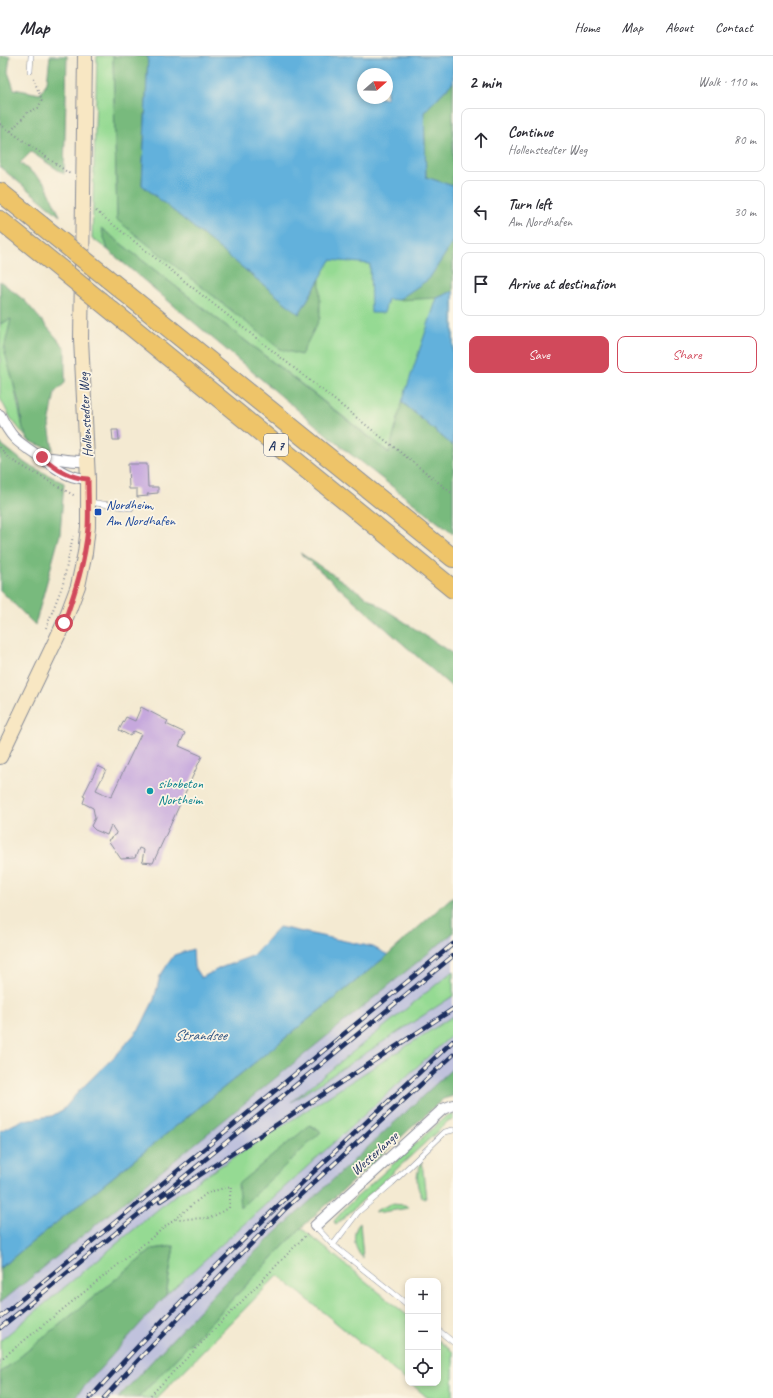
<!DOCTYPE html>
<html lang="en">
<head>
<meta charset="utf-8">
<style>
	:root { --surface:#fff; --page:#f7f7f7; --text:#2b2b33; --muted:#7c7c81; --line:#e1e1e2; --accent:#d1495b }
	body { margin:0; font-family:Caveat,sans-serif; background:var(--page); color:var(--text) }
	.controls { position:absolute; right:12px; bottom:12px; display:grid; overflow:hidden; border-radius:8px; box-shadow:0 2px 6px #0003 }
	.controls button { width:36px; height:36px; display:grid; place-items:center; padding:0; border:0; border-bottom:1px solid var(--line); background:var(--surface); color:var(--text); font:20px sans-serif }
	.compass { position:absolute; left:357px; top:12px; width:36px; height:36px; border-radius:50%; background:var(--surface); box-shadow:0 2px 6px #0003; rotate:70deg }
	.stop { position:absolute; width:12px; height:12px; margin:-9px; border:3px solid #d1495b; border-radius:50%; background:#fff }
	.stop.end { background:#d1495b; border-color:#fff; box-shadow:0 1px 4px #0008 }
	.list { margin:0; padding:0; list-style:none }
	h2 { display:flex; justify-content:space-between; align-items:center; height:52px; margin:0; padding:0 16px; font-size:17px }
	h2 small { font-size:13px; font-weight:400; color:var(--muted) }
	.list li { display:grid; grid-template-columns:26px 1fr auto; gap:12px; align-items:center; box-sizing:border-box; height:64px; margin:0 8px 8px; padding:0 8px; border:1px solid var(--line); border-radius:8px }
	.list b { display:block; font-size:15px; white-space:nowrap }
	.list p { margin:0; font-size:13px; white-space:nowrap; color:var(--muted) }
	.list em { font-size:13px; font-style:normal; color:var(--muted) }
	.actions { display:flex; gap:8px; padding:12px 16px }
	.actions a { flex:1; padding:9px 0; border:1px solid var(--accent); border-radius:8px; text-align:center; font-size:14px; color:var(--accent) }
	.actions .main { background:var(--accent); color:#fff }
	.icon { flex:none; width:22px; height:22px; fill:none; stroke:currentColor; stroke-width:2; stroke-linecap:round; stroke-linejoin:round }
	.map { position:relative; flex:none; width:453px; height:1342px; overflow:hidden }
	header { display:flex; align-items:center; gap:24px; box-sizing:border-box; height:56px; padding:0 20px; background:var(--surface); border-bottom:1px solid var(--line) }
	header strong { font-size:19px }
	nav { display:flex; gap:22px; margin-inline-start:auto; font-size:14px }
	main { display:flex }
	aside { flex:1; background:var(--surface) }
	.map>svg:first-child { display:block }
</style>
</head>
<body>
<header>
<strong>Map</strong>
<nav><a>Home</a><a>Map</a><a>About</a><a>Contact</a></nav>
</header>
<main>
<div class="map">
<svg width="453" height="1342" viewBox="0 0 453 1342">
	<rect width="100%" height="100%" fill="#fcf5e5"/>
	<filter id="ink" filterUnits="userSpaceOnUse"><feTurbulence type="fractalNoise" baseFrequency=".025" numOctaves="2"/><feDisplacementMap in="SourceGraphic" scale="8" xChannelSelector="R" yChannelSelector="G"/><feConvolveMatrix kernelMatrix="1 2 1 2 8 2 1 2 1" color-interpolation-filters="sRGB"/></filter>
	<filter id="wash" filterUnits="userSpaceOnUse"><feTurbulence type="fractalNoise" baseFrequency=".012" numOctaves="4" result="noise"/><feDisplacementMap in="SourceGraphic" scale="16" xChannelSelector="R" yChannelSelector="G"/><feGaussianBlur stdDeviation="0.9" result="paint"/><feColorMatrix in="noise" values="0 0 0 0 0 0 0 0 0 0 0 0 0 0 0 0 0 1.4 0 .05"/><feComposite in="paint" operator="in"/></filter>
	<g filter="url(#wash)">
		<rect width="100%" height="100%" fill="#f4ead2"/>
		<g fill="#c0c2dd">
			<polygon points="453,877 453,915 296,1043 453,940 453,960 174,1140 0,1285 0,1247"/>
			<polygon points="453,978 453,1012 237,1213 118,1342 74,1342 166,1239"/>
		</g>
		<g fill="#95da93" stroke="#588478" fill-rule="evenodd">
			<path d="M97 0H113L117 164 132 132 137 0H453V415L398 366 390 397 102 173 108 194 92 182ZM363 18H387V42H363Z"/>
			<polygon points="11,263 12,320 23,373 29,385 10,361 0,342 0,268"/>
			<polygon points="453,915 453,940 291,1046"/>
			<polygon points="453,960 453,978 166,1239 174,1190 153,1193 0,1317 0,1285 174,1140"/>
			<polygon points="453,1058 453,1064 447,1066 439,1074 336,1169 334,1165 348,1149 446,1060"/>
			<path d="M422 1106 426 1143 422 1141C416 1130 415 1118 422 1106Z"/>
			<polygon points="391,1148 405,1149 409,1152 375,1157 377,1154"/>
			<path d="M360 1167 363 1202C354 1194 351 1176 360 1167Z"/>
			<polygon points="301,1172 408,1260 408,1326 278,1219 157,1342 138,1342"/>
			<polygon points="438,1284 453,1296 453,1342 428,1342 410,1327 438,1327"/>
		</g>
		<g fill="#78ba7d" stroke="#4a746e">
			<polygon points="0,0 10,0 8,16 14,33 40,38 47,26 50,0 67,0 64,118 31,96 20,107 45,127 60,160 0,111"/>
			<polygon points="113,0 148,0 142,129 299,258 320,223 320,262 301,299 280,293 117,164"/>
			<polygon points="453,26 453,130 426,121 424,56"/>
			<polygon points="101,172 389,397 402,346 453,390 453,478 344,393 108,194"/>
			<polygon points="453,186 453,235 437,242 398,244 429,222"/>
			<polygon points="0,225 25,245 65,292 65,327 55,336 49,369 53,394 29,385 23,373 19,347 4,293 11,263 0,268"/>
			<polygon points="0,387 25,407 64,427 60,478 35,569 0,534"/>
			<polygon points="300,497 453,598 453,632"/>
			<polygon points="453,840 453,877 0,1247 0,1212 388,899"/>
			<polygon points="453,1012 453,1040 443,1043 301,1172 138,1342 118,1342 237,1213"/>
			<polygon points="310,1069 321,1076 240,1152 238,1128"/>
			<polygon points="174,1190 166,1239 74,1342 0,1342 0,1317 153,1193"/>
		</g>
		<g fill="#62b1dc" stroke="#3e709d" fill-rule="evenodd">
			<path d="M148 0H453V26L424 56 426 121 453 130V186L429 223 398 244 388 243 384 257H371L370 208 331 204 299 258 142 129ZM363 18H387V42H363Z"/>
			<polygon points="453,235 453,390 402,346 437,242"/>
			<polygon points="279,871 373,891 388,899 0,1212 0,1075 23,1064 52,1060 64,1053 78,1036 119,996 140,972 154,944 160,920 174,899 193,893 194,911 201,922 220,912 252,900"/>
		</g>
		<g id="blocks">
			<g fill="#c6a8dd">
				<polygon points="112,374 118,374 119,384 113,384"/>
				<polygon points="128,408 147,408 148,431 158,431 158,437 147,438 148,440 137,441 137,433 129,433"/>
				<polygon points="141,651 168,665 166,668 185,677 179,690 202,700 153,807 142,806 144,794 139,792 135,802 121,803 108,784 117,778 111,769 107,779 95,774 91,770 95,762 93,752 83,747 85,741 83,740 98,710 106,714 96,734 111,741 141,678 134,675 130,680 119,674 126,661 135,665"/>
			</g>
		</g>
	</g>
	<g filter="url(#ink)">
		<use href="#blocks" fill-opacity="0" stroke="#888c98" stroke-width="1"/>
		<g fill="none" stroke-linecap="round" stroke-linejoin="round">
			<defs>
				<g id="lane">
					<polyline points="30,15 31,0"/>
					<polyline points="89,446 131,452"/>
					<polyline points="315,1170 333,1189 408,1249"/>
					<polyline points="333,1189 358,1156 392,1127 445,1076 453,1074"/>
					<polyline points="438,1274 453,1286"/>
				</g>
				<g id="street">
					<path d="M0 359C12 384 18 386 40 401 57 412 66 422 88 423"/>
					<path d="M42 401C57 402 72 406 87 405"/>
					<polyline points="315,1170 443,1053 453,1049"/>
				</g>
				<polyline id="secondary" points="0,701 64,567 78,530 85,497 88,471 88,423 81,283 85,0"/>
				<g id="highway">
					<polyline points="0,136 41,169"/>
					<polyline points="0,164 41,197"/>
					<polyline points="107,222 453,502"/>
					<polyline points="100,245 453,533"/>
				</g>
			</defs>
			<use href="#lane" stroke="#888c98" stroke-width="6"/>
			<use href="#street" stroke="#888c98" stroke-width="12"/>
			<use href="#secondary" stroke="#888c98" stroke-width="16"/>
			<use href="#highway" stroke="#888c98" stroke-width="20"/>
			<g stroke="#888c98" stroke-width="2" stroke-dasharray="1 3" stroke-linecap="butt">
				<polyline points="0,68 70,118"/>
				<polyline points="11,75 28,56 38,52 42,44 33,22"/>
				<polyline points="96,155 453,438"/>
				<polyline points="0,391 8,402 75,440"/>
				<polyline points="46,572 63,528 73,480"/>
				<polyline points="0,1304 207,1137 231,1130 229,1152 210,1162 176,1163"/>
				<polyline points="148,1342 307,1178"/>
			</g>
			<use href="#lane" stroke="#fff" stroke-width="5"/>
			<use href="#street" stroke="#fff" stroke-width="10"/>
			<use href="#secondary" stroke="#f8e7c3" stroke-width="14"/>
			<use href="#highway" stroke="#eec469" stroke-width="18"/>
			<defs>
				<g id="rail">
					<polyline points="160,1145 453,953"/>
					<polyline points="0,1261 453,888"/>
					<polyline points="0,1272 453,900"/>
					<path d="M90 1342C204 1216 329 1101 453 985"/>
					<polyline points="104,1342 142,1300 286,1152 453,999"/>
				</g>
			</defs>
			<use href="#rail" stroke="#1b2f5e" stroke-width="4.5"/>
			<use href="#rail" stroke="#fcf5e5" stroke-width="3" stroke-dasharray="9" stroke-linecap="butt"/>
			<defs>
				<g id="highway-bridge">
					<polyline points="41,169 107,222"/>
					<polyline points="41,197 100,245"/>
				</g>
			</defs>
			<use href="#highway-bridge" stroke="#888c98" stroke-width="20" stroke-linecap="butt"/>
			<use href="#highway-bridge" stroke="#eec469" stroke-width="18"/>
		</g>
	</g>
	<g fill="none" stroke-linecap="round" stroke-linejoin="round" filter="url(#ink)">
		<path stroke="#d1495b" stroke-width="5" d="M42 401C56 413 69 422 88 423 88 439 89 456 88 472 85 506 75 536 64 567"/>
	</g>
	<rect fill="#1a4fb4" stroke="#fcf5e5" stroke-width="1.5" x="94" y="452" width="8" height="8" rx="2"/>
	<circle fill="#0f9aa8" stroke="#fcf5e5" stroke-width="1.5" cx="150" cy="735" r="4"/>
	<g text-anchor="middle" stroke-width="3.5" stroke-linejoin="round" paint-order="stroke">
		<rect fill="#fcf5e5" stroke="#5e6a86" stroke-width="1" x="264" y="378" width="24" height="22" rx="3"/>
		<g font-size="13" font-weight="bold" fill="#1b2f5e">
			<text x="276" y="394">A 7</text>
		</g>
		<g font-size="14" fill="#1b2f5e" stroke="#fcf5e5">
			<text transform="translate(85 359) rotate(-93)" y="5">Hollenstedter Weg</text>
			<text transform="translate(374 1097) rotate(-42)" y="5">Westerlange</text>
		</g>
		<g font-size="14" fill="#164399" stroke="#fcf5e5" text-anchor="start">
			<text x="106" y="453">Nordheim,<tspan x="106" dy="16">Am Nordhafen</tspan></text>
		</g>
		<g font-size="14" fill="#0d838f" stroke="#fcf5e5" text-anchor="start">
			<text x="158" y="732">sibobeton<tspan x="158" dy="16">Northeim</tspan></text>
		</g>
		<g font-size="15" font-style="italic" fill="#305684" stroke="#fcf5e5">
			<text x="200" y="984">Strandsee</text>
		</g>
	</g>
</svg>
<div class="controls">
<button>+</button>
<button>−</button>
<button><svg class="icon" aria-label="locate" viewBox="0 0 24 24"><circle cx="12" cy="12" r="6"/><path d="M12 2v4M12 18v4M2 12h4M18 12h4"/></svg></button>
</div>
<svg class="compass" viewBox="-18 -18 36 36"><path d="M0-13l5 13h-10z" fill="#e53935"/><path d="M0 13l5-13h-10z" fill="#7c7c81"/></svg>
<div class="stop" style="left:64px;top:567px"></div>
<div class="stop end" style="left:42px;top:401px"></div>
</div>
<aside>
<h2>2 min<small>Walk · 110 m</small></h2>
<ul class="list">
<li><svg class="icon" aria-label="ahead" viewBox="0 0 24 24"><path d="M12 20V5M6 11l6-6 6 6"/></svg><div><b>Continue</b><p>Hollenstedter Weg</p></div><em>80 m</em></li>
<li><svg class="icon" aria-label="left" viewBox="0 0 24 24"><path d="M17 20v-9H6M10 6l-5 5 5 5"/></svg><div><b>Turn left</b><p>Am Nordhafen</p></div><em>30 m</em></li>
<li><svg class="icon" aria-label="arrive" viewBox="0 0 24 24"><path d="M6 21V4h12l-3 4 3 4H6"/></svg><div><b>Arrive at destination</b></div></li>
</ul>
<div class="actions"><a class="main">Save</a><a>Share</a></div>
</aside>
</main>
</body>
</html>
